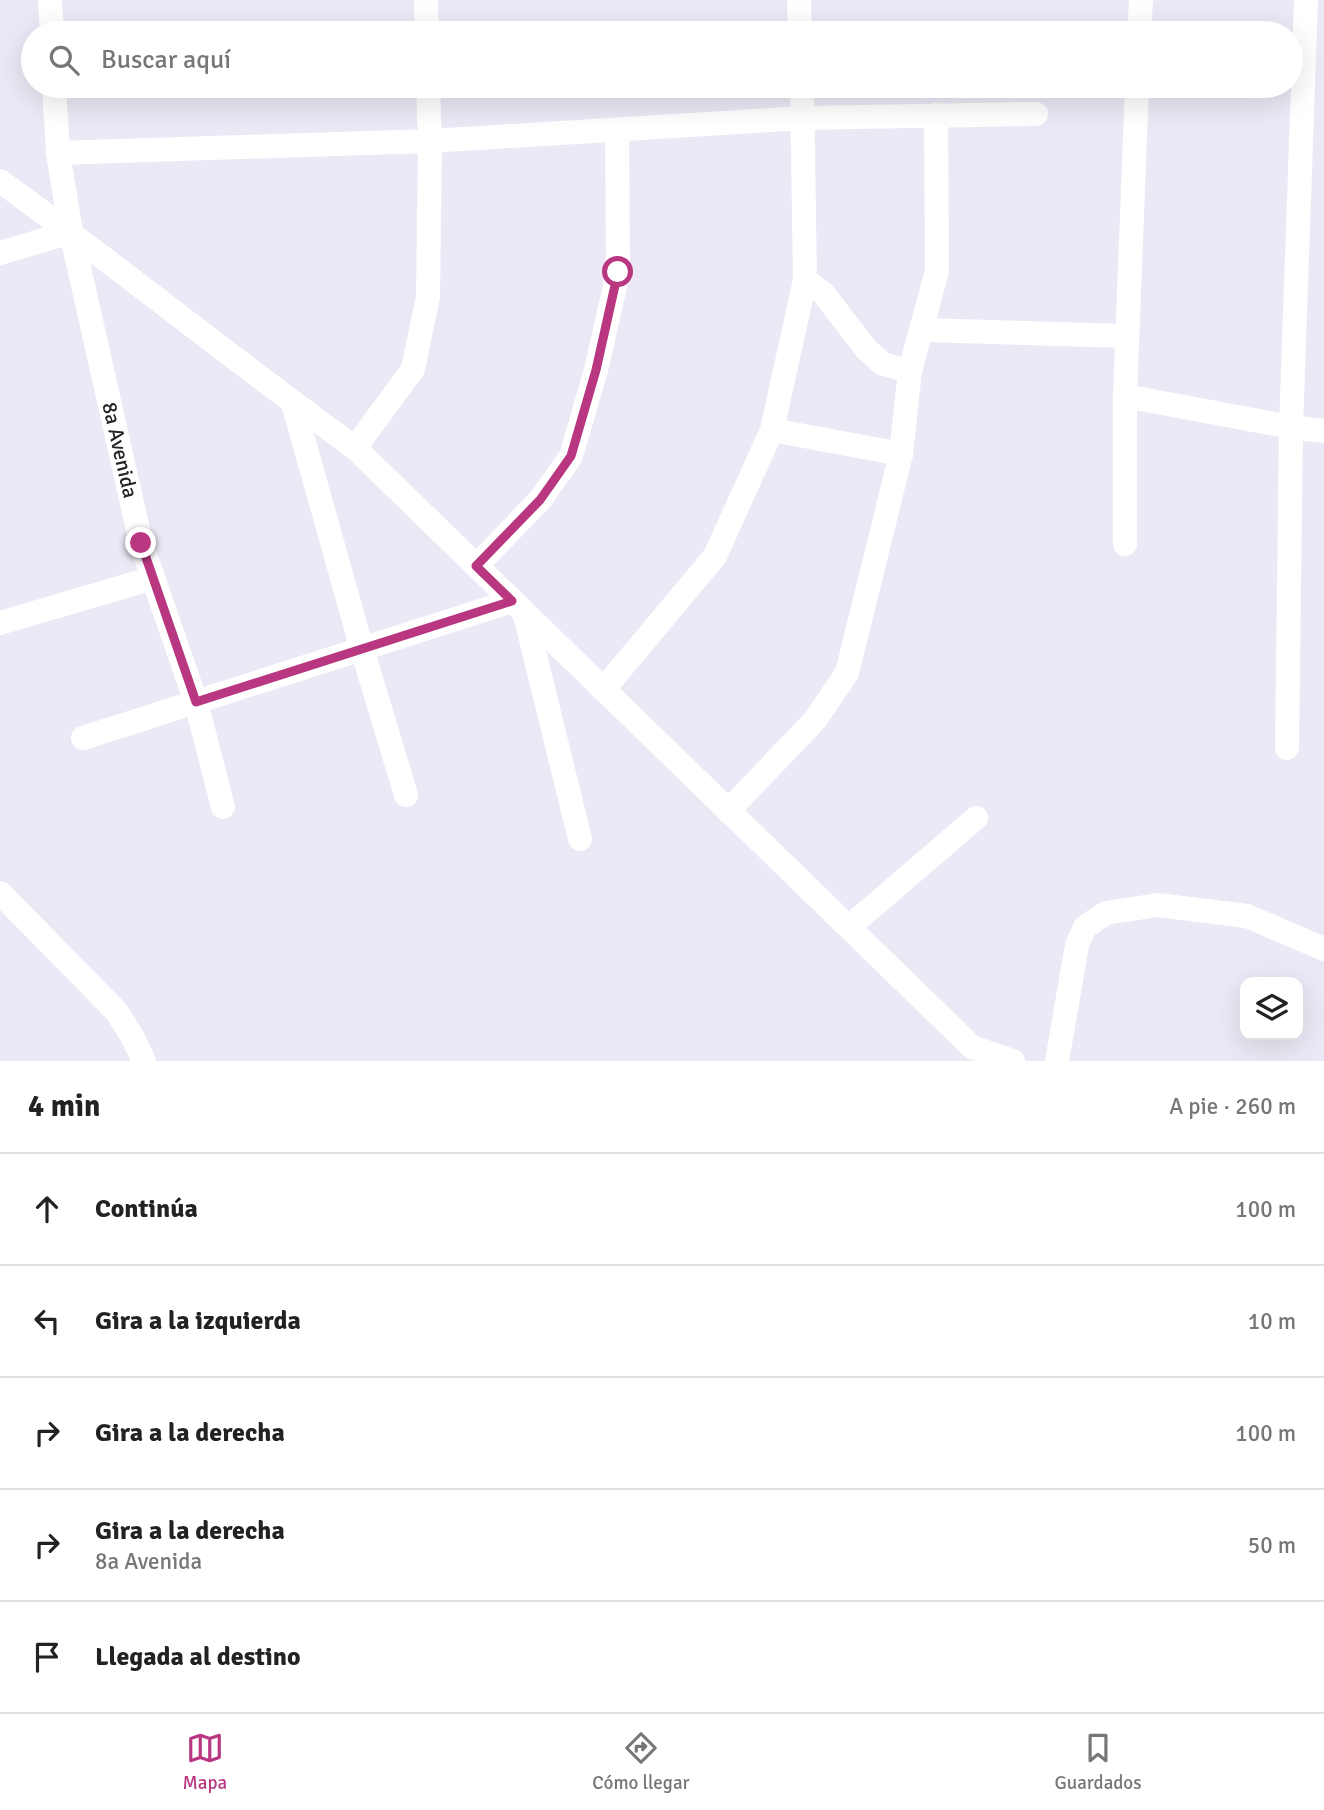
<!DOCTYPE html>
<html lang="es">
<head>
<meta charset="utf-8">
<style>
	:root { --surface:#fff; --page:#f2f2f2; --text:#222; --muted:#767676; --line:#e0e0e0; --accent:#b93780 }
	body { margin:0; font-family:Signika,sans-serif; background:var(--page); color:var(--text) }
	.controls { position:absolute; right:21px; bottom:21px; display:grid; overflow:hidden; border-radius:14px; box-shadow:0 7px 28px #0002 }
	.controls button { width:63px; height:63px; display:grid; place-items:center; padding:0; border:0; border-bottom:2px solid var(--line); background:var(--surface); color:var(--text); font:35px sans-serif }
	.stop { position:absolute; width:21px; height:21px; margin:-16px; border:5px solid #b93780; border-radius:50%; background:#fff }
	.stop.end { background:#b93780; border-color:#fff; box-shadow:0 2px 7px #0008 }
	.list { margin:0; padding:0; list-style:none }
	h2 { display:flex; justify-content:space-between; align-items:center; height:91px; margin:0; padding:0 28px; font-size:30px }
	h2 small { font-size:23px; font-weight:400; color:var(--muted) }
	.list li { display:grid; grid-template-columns:46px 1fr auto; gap:21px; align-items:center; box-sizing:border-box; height:112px; padding:0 28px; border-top:2px solid var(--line) }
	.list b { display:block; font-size:26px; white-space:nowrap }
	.list p { margin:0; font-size:23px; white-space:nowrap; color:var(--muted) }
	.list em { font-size:23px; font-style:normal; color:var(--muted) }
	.icon { flex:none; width:38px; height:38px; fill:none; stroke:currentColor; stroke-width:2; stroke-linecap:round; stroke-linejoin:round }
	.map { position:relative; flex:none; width:1324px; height:1061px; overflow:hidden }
	.search { position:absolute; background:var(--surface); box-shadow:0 7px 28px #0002; left:21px; right:21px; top:21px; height:77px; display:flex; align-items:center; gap:18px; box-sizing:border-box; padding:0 24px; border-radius:38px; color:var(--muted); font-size:26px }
	.sheet { height:651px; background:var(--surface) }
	nav { display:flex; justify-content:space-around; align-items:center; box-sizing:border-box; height:98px; border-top:2px solid var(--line); background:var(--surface); font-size:19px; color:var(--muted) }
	nav a { display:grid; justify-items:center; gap:4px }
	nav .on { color:var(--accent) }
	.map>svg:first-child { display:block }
</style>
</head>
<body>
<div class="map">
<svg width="1324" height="1061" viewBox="0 0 1324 1061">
	<rect width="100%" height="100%" fill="#ece8f5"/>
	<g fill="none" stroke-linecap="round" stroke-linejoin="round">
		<g stroke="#fff" stroke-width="24">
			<polyline points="50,0 52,33"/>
			<polyline points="426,0 427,33"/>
			<polyline points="799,0 800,33"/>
			<polyline points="1139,33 1141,0"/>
			<polyline points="54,86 58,153 71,232 141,543 196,702 223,807"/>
			<polyline points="58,153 430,141 803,118 1036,114"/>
			<path d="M0 181C120 268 235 361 355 448L972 1047 1013 1061"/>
			<polyline points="0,253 71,232"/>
			<polyline points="805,280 823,293 867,350 883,364 910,371"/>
			<polyline points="921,330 1127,336"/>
			<polyline points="1125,396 1291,427 1324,431"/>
			<polyline points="293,403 362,649 406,795"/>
			<polyline points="772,430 901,454"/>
			<polyline points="355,448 413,369 428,297 430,141 428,86"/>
			<polyline points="1125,544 1125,396 1137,86"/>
			<polyline points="476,566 540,500 571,456 596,370 618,273 617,130"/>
			<polyline points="525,615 580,839"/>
			<polyline points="0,623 153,578"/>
			<polyline points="603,690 715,556 772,430 805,280 802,86"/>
			<polyline points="83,738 512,601"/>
			<polyline points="1287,748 1291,427 1306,0"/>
			<polyline points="728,811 815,720 847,673 901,454 910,371 937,271 936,115"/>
			<polyline points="0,893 117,1012 133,1038 144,1061"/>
			<polyline points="849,927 976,818"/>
			<polyline points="1057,1061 1077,945 1085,927 1106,913 1158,905 1247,916 1324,949"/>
		</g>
	</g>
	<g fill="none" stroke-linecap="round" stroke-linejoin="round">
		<polyline stroke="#b93780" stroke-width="9" points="141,543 196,702 512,601 476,566 540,500 571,456 596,370 618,272"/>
	</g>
	<g text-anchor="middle" stroke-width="5" stroke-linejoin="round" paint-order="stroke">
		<g font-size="21" fill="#242227" stroke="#fff">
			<text transform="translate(120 450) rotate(77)" y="7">8a Avenida</text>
		</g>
	</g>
</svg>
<div class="controls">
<button><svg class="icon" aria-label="layers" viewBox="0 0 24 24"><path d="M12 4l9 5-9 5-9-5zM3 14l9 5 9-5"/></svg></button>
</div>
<div class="stop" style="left:618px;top:272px"></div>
<div class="stop end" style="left:141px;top:543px"></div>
<div class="search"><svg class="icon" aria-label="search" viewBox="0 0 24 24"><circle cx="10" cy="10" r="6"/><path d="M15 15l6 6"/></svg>Buscar aquí</div>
</div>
<section class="sheet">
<h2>4 min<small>A pie · 260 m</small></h2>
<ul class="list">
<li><svg class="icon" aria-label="ahead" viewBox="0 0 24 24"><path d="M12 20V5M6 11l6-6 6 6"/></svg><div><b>Continúa</b></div><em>100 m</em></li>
<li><svg class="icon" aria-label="left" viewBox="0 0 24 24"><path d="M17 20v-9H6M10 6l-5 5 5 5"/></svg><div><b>Gira a la izquierda</b></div><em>10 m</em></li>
<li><svg class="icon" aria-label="right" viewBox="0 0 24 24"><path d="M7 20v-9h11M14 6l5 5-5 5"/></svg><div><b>Gira a la derecha</b></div><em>100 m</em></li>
<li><svg class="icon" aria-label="right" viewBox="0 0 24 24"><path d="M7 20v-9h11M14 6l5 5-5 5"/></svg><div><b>Gira a la derecha</b><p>8a Avenida</p></div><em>50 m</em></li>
<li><svg class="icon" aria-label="arrive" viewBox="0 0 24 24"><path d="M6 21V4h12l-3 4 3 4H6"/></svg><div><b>Llegada al destino</b></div></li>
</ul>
</section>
<nav>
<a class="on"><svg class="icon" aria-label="map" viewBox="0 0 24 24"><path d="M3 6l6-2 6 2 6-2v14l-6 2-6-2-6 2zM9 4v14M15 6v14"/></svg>Mapa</a>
<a><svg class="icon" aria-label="directions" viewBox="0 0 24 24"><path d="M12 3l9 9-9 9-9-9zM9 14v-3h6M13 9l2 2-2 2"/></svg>Cómo llegar</a>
<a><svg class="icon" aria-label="saved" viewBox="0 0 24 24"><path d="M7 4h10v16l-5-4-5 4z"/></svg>Guardados</a>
</nav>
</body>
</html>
